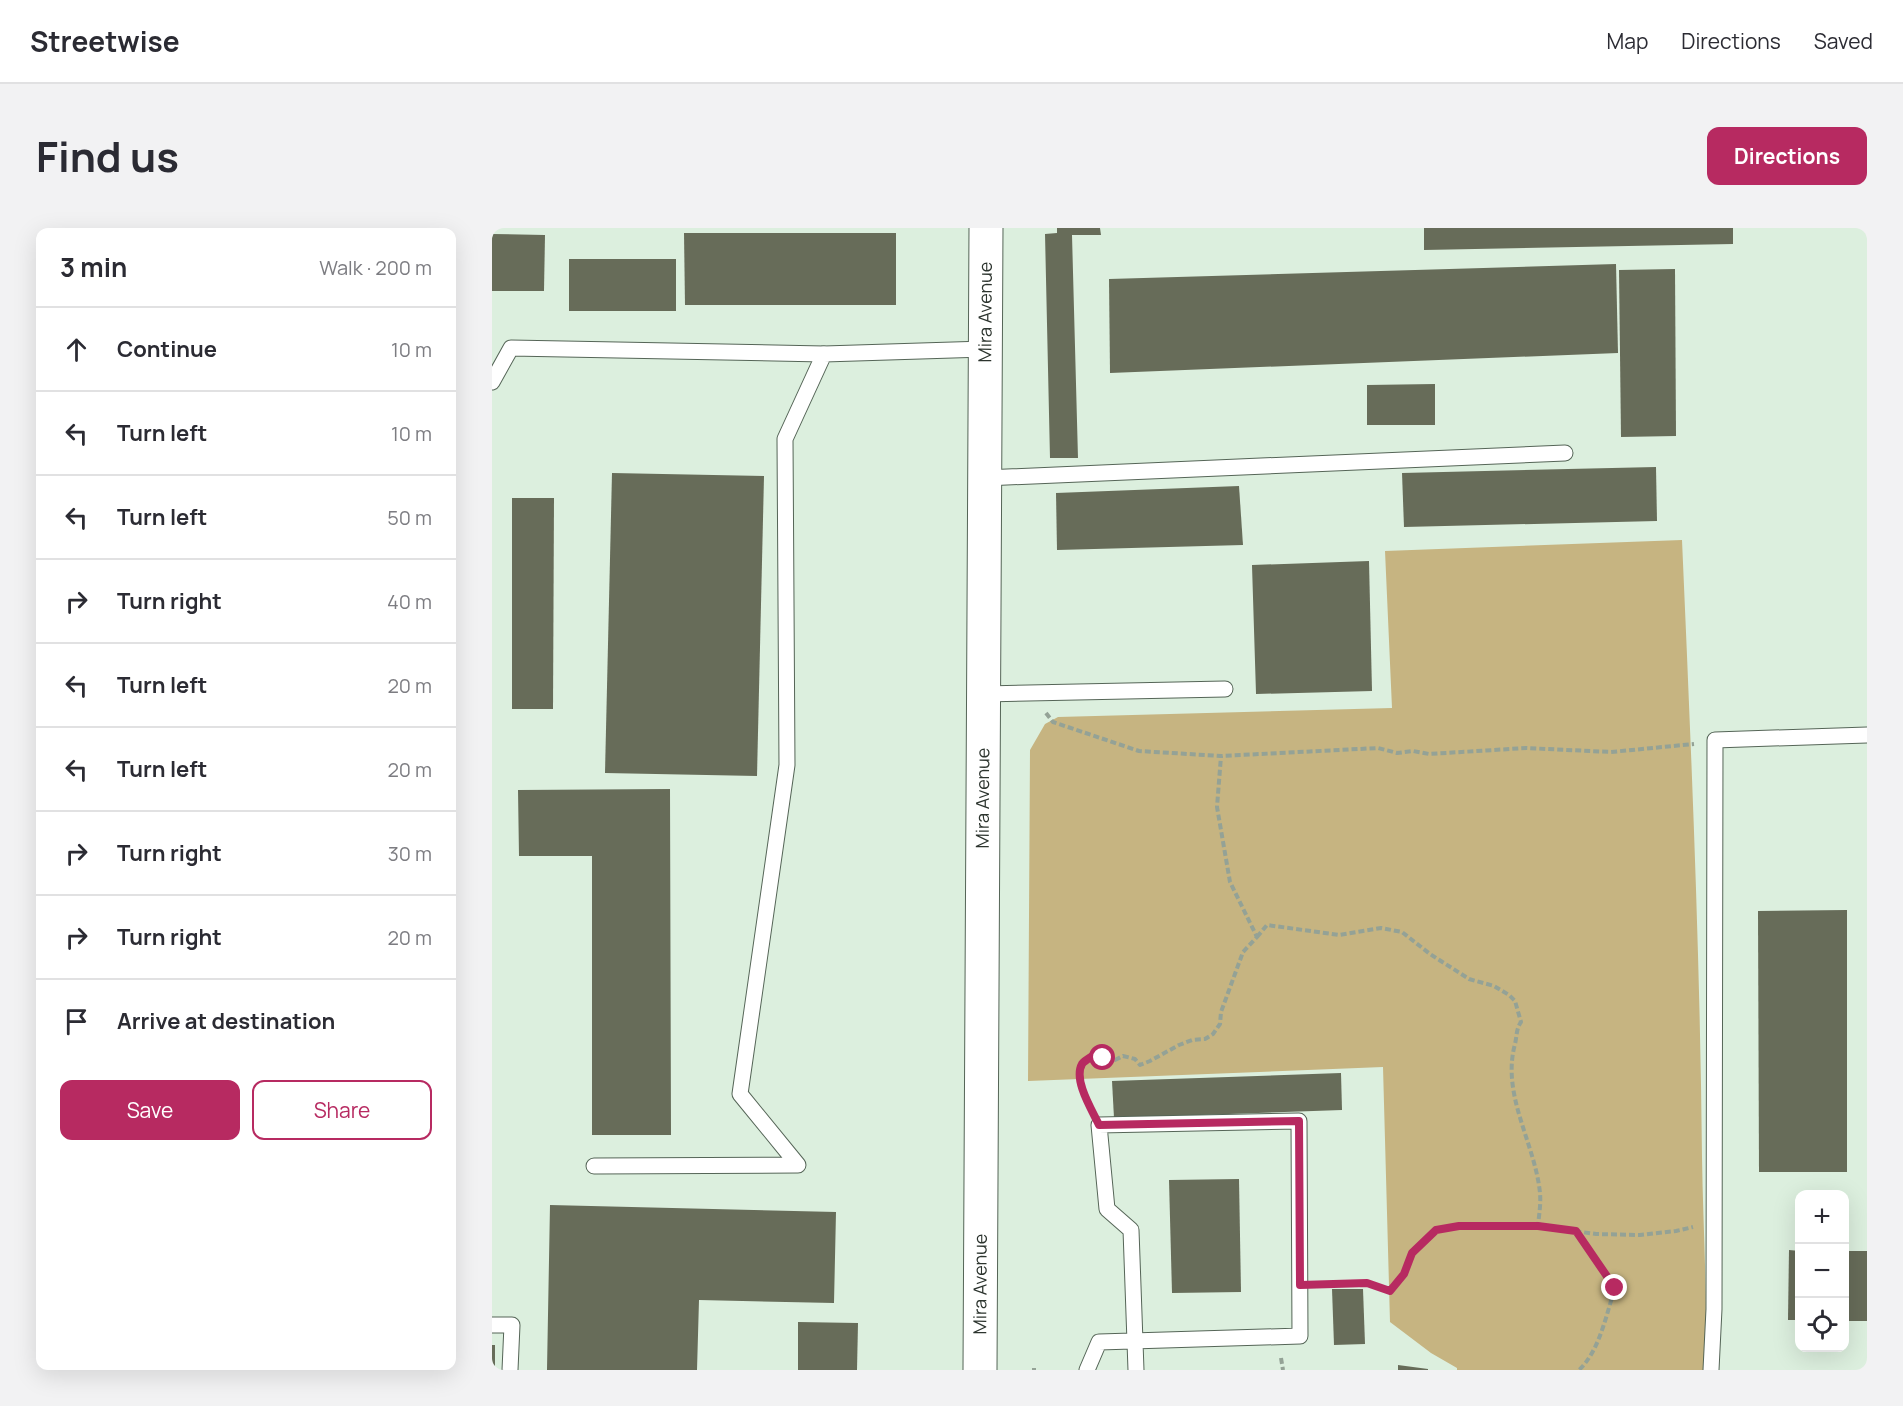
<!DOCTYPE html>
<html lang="en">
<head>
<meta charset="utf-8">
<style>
	:root { --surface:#fff; --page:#f2f2f3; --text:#2b2b33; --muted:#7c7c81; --line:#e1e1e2; --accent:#b72a61 }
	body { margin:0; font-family:Manrope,sans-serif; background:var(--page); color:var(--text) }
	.controls { position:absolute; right:18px; bottom:18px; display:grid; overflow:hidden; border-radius:12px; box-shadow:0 6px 24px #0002 }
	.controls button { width:54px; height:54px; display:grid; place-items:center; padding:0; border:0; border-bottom:2px solid var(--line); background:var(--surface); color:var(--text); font:30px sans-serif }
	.stop { position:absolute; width:18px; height:18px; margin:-14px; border:4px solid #b72a61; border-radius:50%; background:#fff }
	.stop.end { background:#b72a61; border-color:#fff; box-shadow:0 2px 6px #0008 }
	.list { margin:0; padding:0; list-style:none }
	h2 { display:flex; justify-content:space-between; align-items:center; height:78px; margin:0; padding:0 24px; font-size:26px }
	h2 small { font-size:20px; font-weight:400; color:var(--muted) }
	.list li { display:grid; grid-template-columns:39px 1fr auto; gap:18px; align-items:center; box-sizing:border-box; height:84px; padding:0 24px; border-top:2px solid var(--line) }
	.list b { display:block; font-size:22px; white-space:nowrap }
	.list em { font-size:20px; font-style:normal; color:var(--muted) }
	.actions { display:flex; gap:12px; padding:18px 24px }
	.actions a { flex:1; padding:14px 0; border:2px solid var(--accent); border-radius:12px; text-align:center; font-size:21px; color:var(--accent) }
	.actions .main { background:var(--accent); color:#fff }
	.icon { flex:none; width:33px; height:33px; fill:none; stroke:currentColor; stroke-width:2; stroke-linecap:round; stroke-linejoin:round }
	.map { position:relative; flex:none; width:1375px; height:1142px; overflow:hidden; border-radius:12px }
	header { display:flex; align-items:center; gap:36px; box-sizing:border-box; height:84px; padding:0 30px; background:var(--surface); border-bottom:2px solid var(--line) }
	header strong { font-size:28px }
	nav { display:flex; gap:33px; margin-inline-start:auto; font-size:21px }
	.intro { display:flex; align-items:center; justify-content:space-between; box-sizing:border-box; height:144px; padding:0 36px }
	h1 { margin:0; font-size:42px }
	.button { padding:15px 27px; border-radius:12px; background:var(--accent); color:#fff; font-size:21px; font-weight:700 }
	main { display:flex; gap:36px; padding:0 36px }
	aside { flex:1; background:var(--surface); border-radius:12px; box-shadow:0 6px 24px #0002 }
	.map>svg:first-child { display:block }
</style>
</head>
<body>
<header>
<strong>Streetwise</strong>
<nav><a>Map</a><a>Directions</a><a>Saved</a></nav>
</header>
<div class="intro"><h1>Find us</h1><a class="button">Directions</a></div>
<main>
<aside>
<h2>3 min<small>Walk · 200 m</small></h2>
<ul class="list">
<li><svg class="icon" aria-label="ahead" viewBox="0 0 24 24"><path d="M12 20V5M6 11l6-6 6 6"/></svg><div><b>Continue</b></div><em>10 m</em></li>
<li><svg class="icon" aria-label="left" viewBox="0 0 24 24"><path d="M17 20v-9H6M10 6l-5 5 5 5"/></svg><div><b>Turn left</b></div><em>10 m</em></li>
<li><svg class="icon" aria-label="left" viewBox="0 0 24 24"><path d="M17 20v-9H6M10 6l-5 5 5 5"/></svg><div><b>Turn left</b></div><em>50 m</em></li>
<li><svg class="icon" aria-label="right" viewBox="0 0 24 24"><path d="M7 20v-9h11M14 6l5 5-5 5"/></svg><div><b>Turn right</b></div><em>40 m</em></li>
<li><svg class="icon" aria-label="left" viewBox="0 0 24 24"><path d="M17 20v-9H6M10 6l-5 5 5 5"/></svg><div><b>Turn left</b></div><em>20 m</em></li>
<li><svg class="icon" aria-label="left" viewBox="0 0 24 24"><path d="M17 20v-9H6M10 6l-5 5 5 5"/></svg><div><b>Turn left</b></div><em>20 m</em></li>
<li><svg class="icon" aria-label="right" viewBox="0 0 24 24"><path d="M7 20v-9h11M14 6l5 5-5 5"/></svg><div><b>Turn right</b></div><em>30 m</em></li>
<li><svg class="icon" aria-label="right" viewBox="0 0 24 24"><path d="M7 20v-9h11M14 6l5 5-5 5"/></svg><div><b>Turn right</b></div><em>20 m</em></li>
<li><svg class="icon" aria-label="arrive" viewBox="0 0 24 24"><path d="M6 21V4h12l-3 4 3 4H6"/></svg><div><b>Arrive at destination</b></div></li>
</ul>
<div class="actions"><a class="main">Save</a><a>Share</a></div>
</aside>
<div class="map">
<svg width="1375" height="1142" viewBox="0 0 1375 1142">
	<rect width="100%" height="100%" fill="#dcefde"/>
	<path fill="#c6b481" d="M1190 312C1199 518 1208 723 1210 929 1211 1000 1216 1071 1213 1142H965V1140L939 1125 898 1094 891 839 536 853 538 522 553 496 566 489 900 480 893 323Z"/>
	<g fill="#676c59">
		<polygon points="565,0 608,0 609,7 580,7 586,230 558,230 553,6 565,5"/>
		<polygon points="932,0 1241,0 1241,16 932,22"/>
		<polygon points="192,5 404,5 404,77 193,77"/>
		<polygon points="0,6 53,7 52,63 0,63"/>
		<rect x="77" y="31" width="107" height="52"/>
		<polygon points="1124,36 1126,125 618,145 617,51"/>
		<polygon points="1183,41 1184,208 1129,209 1127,42"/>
		<polygon points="943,156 943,197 875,197 875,157"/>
		<polygon points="1164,239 1165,293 912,299 910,245"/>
		<polygon points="120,245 272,248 265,548 113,545"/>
		<polygon points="747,258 751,317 565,322 564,265"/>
		<polygon points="20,270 62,270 61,481 20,481"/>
		<polygon points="877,333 880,463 764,466 760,337"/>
		<polygon points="178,561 179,907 100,907 100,628 27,628 26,562"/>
		<polygon points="1355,682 1355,944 1267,944 1266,683"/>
		<polygon points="849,845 850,882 622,890 620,853"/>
		<polygon points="747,951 749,1064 680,1065 677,952"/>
		<polygon points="58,977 344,984 342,1075 207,1072 205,1142 55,1142"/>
		<polygon points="1297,1022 1308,1023 1308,1092 1296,1092"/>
		<rect x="1352" y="1023" width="23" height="70"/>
		<polygon points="840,1061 871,1061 873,1116 842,1117"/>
		<polygon points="306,1094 366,1095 365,1142 306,1142"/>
		<rect x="0" y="1117" width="3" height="25"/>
		<polygon points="906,1137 936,1141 936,1142 906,1142"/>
	</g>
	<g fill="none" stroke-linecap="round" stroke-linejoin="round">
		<defs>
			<g id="service">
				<polyline points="0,154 19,120 332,126"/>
				<polyline points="493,250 1073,225"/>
				<polyline points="492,466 733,461"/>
				<polyline points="102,938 306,937 248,866 295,537 293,211 332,126 493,121"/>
				<polyline points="0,1097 20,1097 18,1142"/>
				<polyline points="595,1142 607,1114 808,1108 807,893 607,897 615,981 639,1002 644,1142"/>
				<polyline points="1219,1142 1222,1081 1223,512 1375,507"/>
			</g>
			<g id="primary">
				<path id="s1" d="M488 1142 494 0"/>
			</g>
		</defs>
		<use href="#service" stroke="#556557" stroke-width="17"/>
		<use href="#primary" stroke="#556557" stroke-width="35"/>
		<g stroke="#94a296" stroke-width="4" stroke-dasharray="6 3" stroke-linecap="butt">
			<polyline points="554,485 561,494 647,523 729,528 886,520 905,525 921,523 937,526 1034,520 1119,524 1202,516"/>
			<path d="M765 709 775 697 847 707 889 700 910 704 938 726 977 751 1002 758 1017 767 1023 773 1029 794C1024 801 1025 808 1023 816 1009 867 1043 915 1048 965 1049 976 1047 987 1046 998"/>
			<path d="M598 879C588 859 579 841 602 827L623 832 631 828 643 831 648 837 658 833 687 817 700 812 713 811 721 806 728 796 729 784 751 724 765 709 738 654 725 579 729 528"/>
			<path d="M1084 1003 1123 1060C1114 1087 1108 1122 1087 1142"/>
			<polyline points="829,1056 875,1055 898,1063 912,1046 920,1025 944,1002 967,998 1046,998 1104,1006 1148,1007 1184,1003 1201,999"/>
			<polyline points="789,1130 791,1142"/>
			<polyline points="542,1142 542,1140"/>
		</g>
		<use href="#service" stroke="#fff" stroke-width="15"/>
		<use href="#primary" stroke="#fff" stroke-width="33"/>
	</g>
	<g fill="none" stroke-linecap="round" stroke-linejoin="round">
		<path stroke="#b72a61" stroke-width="8" d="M611 830 602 827C598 830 593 832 590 836 581 852 600 882 607 897L807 893 808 1057 875 1055 898 1063 912 1046 920 1025 944 1002 967 998H1046L1084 1003 1123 1060"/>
	</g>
	<g text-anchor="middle" stroke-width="6" stroke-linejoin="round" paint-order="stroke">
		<g font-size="18" fill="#2c342e" stroke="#e9fcec">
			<text dy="6" stroke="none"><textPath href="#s1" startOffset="1058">Mira Avenue</textPath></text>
			<text dy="6" stroke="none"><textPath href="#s1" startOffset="572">Mira Avenue</textPath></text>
			<text dy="6" stroke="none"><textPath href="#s1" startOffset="86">Mira Avenue</textPath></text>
		</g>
	</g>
</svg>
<div class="controls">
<button>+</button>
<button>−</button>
<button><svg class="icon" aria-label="locate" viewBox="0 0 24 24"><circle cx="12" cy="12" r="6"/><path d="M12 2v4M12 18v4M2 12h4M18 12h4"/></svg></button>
</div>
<div class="stop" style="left:611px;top:830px"></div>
<div class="stop end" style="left:1123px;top:1060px"></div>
</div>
</main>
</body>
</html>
